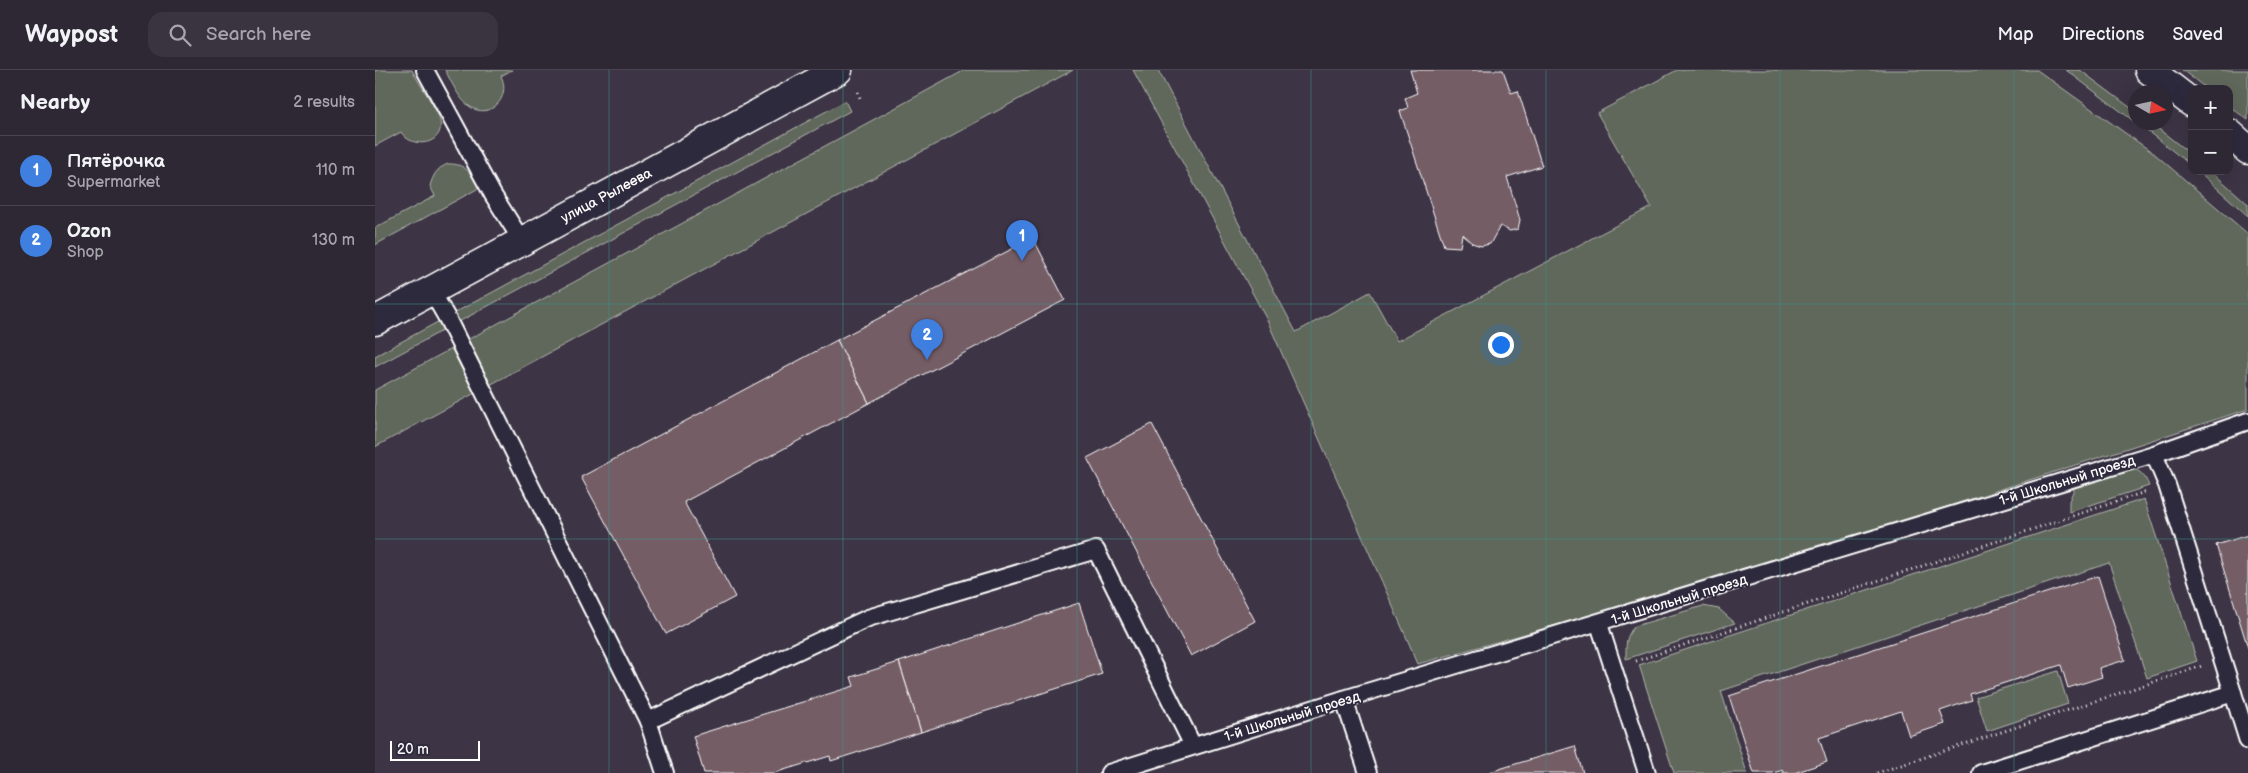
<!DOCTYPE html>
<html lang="en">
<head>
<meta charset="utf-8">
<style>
	:root { --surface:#2e2734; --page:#3a3340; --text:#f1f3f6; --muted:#a7a5ac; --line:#49444f; --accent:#ffd166 }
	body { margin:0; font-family:"Balsamiq Sans",sans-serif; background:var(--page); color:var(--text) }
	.controls { position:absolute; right:15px; top:15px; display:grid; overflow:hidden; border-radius:10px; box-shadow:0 5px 20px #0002 }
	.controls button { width:45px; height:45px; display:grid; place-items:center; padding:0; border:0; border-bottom:1px solid var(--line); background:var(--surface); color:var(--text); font:25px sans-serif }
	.compass { position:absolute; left:1753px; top:15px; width:45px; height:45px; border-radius:50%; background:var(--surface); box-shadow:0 5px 20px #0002; rotate:99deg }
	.scale { position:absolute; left:15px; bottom:12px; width:90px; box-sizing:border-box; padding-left:5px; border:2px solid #fff; border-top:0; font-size:14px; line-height:18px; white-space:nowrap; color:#fff; -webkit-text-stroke:4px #2f2a3d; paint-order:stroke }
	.you { position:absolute; left:1125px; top:274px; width:18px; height:18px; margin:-12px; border:4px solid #fff; border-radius:50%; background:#1a73e8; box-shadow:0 0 0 8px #1a73e833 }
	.badge { display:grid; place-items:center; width:32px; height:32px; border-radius:50%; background:var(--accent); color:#fff; font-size:16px; font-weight:700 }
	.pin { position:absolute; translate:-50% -41px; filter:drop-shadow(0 1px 2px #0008) }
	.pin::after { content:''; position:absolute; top:26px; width:18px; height:15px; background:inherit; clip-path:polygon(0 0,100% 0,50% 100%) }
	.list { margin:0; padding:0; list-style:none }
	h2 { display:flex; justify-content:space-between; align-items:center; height:65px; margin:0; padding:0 20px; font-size:21px }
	h2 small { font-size:16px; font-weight:400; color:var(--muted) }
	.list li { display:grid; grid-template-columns:32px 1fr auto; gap:15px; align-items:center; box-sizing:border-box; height:70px; padding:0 20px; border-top:1px solid var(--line) }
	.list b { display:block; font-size:19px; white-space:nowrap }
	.list p { margin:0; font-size:16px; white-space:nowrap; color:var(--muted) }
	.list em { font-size:16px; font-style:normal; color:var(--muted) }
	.icon { flex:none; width:28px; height:28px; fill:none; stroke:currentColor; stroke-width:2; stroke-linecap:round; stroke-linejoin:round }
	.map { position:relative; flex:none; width:1873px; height:703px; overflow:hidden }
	header { display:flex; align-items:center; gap:30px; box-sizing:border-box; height:70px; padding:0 25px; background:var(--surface); border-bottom:1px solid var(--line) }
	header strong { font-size:24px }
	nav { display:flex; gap:28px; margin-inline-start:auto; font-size:18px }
	.search { width:350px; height:45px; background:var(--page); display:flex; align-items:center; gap:12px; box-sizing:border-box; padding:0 18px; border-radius:15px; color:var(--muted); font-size:19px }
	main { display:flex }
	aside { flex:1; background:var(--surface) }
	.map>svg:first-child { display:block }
</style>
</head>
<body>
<header>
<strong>Waypost</strong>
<div class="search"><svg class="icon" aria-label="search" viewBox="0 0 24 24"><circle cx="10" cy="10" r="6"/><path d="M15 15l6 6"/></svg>Search here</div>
<nav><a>Map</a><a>Directions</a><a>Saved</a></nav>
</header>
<main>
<aside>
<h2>Nearby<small>2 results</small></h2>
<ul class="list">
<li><span class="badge" style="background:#3f7fe0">1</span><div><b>Пятёрочка</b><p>Supermarket</p></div><em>110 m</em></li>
<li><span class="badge" style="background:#3f7fe0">2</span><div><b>Ozon</b><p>Shop</p></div><em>130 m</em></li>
</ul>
</aside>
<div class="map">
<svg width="1873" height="703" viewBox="0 0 1873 703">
	<rect width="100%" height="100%" fill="#3d3445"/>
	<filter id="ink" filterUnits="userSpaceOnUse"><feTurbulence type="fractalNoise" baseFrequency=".02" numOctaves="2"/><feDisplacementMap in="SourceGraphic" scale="10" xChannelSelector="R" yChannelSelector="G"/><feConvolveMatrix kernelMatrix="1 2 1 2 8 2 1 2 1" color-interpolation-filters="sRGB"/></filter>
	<g filter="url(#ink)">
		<g fill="#61685b" stroke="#b0b4ad">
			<path d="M0 0H37C44 14 62 38 65 51 70 75 37 80 26 62L0 76Z"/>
			<path d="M70 0H137L126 6C137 28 114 51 94 36 83 28 76 11 70 0Z"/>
			<polygon points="590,0 698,0 0,377 0,320"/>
			<polygon points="758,0 783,0 921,262 995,222 1022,271 1276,137 1222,43 1302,0 1662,0 1781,85 1873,164 1873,339 1380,499 1043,594 893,252"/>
			<polygon points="1691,0 1705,0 1760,41 1760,52"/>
			<polygon points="1807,0 1873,0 1873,50 1854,36 1854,19 1832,19"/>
			<polygon points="470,31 475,41 0,297 0,286"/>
			<polygon points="1762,53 1776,53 1817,85 1817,96"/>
			<path d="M73 94C91 93 96 104 104 118L0 175V158L60 126 55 116C58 105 62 98 73 94Z"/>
			<polygon points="1823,101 1836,101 1873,134 1873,146"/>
			<path d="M1756 398C1766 401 1770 406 1774 416L1694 442V431L1701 414Z"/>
			<polygon points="1769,429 1822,591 1772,608 1734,493 1346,621 1372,703 1299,703 1264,595"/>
			<path d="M1328 536 1344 539 1360 553 1251 589C1251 575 1250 566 1260 556Z"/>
			<polygon points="1683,601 1693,634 1612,661 1601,627"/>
		</g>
		<g fill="#755d66" stroke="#fff">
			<polygon points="1035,0 1128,0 1136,23 1143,21 1167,96 1132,107 1145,150 1143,159 1135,161 1125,156 1115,174 1106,176 1097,173 1087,164 1085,177 1069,176 1025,41 1033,38 1030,28 1042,23"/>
			<polygon points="658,168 690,230 494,333 462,270"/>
			<polygon points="462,270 494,333 309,432 360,527 291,564 206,407"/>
			<polygon points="777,354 880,551 816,586 712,388"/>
			<polygon points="1873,465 1873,578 1841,475"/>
			<polygon points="1723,506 1750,590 1724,598 1727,607 1693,618 1686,595 1595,624 1597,630 1565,641 1570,654 1534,666 1526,641 1444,668 1452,692 1419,703 1408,703 1408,700 1398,703 1379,703 1354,626"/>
			<polygon points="704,533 727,604 546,662 524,592"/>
			<polygon points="524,592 546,662 456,691 455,686 399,703 329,703 318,666 479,616 476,607"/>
			<polygon points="1200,676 1208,703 1111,703"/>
		</g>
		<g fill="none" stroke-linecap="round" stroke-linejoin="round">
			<defs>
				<g id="service">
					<polyline points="50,0 118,125 147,171"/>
					<polyline points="56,220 72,248 273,651"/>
					<polyline points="1224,554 1272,703"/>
					<polyline points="1858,623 1873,671"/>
					<polyline points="969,629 993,703"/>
					<polyline points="290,703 273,651 493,548 721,480 818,676"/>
					<polyline points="734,703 969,629 1779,384 1873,351"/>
					<polyline points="1606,703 1858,623 1792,415 1779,384"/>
				</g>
				<g id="secondary">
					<polyline points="1774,0 1817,33"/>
					<polyline points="1854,63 1873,80"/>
					<polyline points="0,251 463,0"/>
				</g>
			</defs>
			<use href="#service" stroke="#fff" stroke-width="20"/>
			<use href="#secondary" stroke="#fff" stroke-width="31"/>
			<g stroke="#fff" stroke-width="3" stroke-dasharray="1 4" stroke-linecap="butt">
				<polyline points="483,22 485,28"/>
				<polyline points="1261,591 1770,422"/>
				<polyline points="1502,703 1827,596"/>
			</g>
			<use href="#service" stroke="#2f2a3d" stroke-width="16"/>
			<use href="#secondary" stroke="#2f2a3d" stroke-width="28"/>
		</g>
	</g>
	<path fill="none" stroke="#3f918b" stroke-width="1" stroke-opacity="0.55" d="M234 0V703M468 0V703M702 0V703M936 0V703M1171 0V703M1405 0V703M1639 0V703M0 234H1873M0 469H1873"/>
	<g text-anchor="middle" stroke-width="4" stroke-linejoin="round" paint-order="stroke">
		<g font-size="14" fill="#fff" stroke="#2f2a3d">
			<text transform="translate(231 125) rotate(-28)" y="5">улица Рылеева</text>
			<text transform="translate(1692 410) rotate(-17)" y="5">1-й Школьный проезд</text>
			<text transform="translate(1304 529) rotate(-17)" y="5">1-й Школьный проезд</text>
			<text transform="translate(917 646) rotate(-17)" y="5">1-й Школьный проезд</text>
		</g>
	</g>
</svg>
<div class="controls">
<button>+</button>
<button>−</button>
</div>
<svg class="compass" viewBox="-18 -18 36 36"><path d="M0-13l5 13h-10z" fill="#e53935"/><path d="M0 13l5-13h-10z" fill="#a7a5ac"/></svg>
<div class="scale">20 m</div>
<div class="you"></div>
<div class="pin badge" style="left:647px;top:191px;background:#3f7fe0">1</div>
<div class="pin badge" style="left:552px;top:290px;background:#3f7fe0">2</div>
</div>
</main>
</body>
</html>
